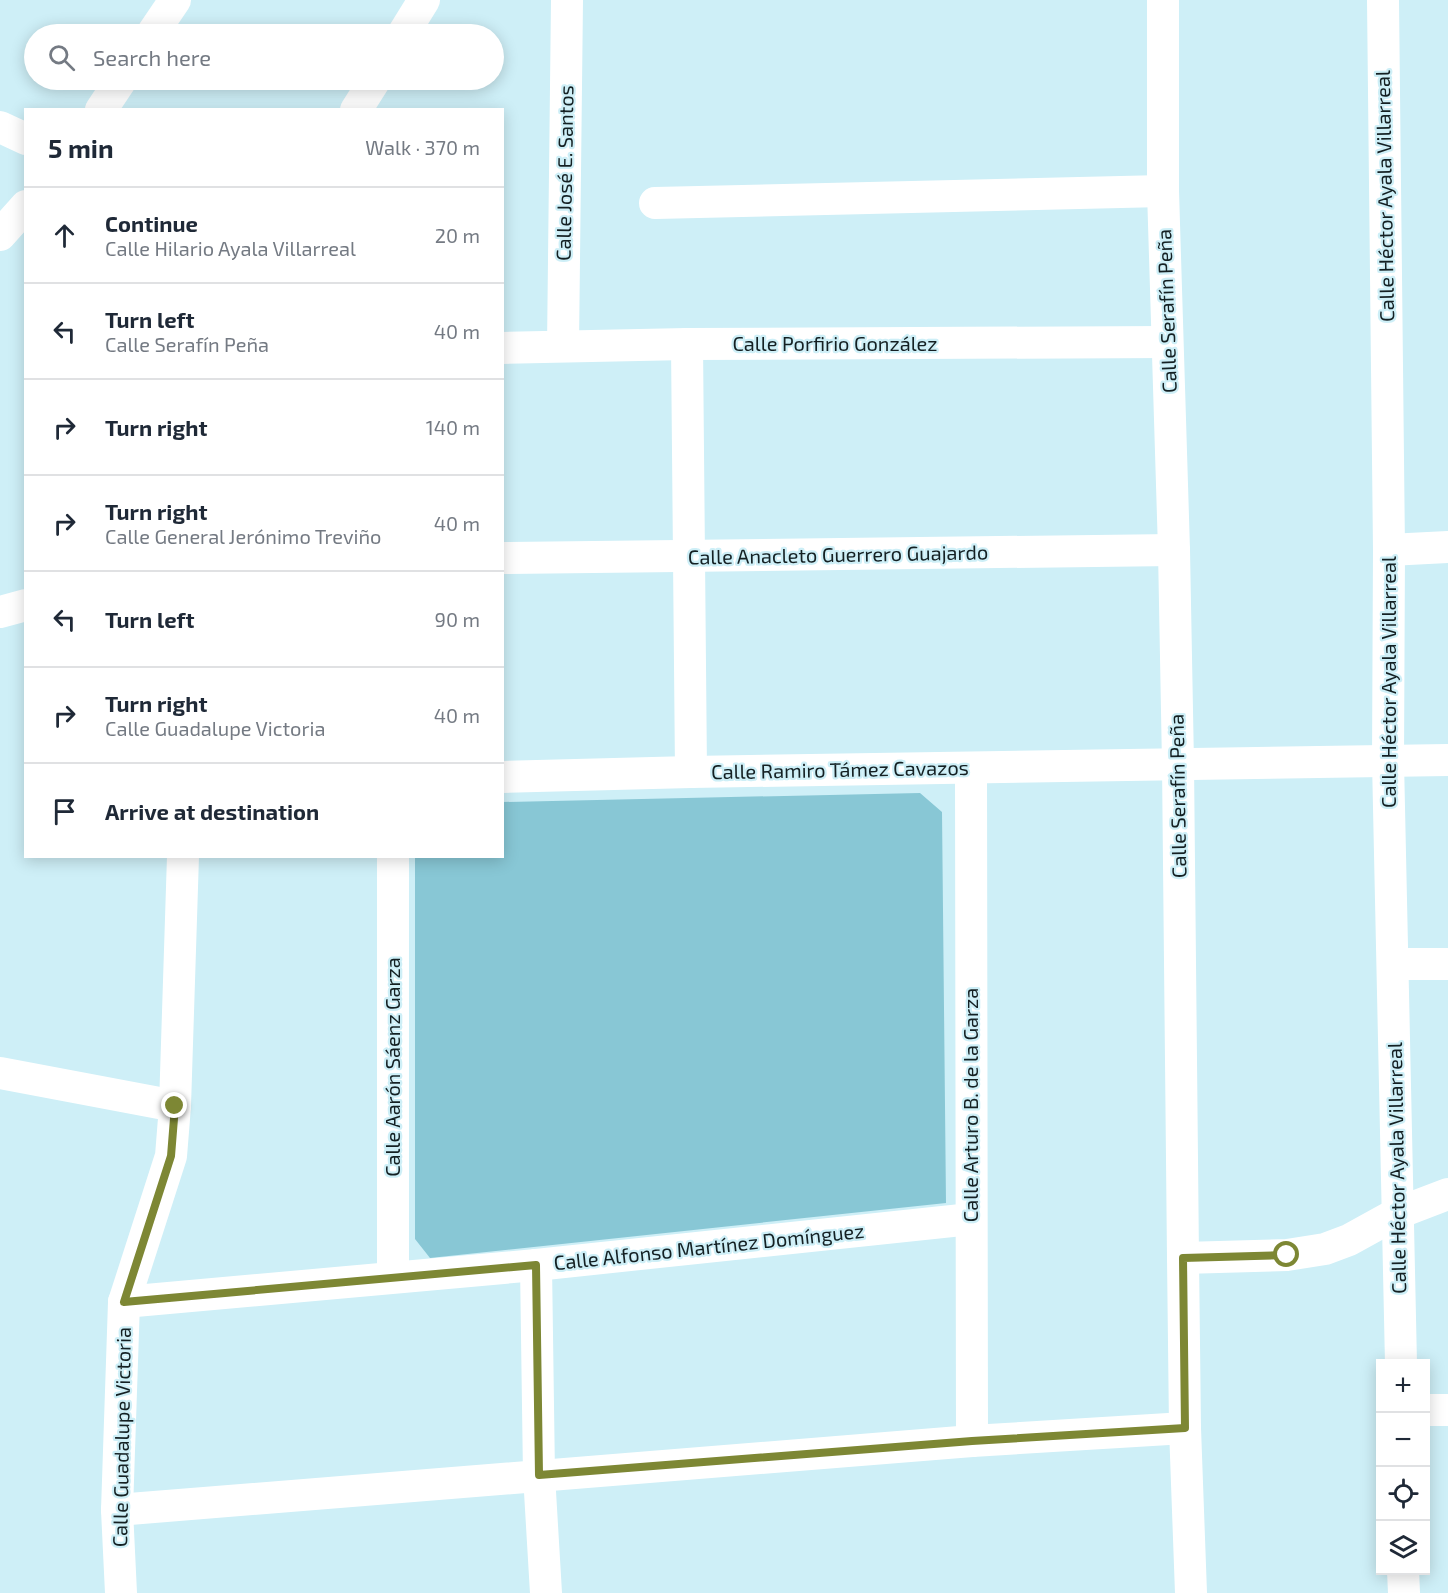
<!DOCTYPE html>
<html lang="en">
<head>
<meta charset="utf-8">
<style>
	:root { --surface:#fff; --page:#f6f6f7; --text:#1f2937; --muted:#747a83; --line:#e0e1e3 }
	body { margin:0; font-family:"Exo 2",sans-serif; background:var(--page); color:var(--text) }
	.controls { position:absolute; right:18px; bottom:18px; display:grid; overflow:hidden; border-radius:0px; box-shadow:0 3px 15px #0003 }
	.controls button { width:54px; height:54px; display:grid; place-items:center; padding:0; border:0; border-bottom:2px solid var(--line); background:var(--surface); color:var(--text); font:30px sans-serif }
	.stop { position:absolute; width:18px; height:18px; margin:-14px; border:4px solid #7d8734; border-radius:50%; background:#fff }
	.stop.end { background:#7d8734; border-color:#fff; box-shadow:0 2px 6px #0008 }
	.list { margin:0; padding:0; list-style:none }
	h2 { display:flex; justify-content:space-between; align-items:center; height:78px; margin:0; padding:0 24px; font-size:26px }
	h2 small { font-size:20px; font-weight:400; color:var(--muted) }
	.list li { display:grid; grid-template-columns:39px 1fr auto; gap:18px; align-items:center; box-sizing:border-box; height:96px; padding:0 24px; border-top:2px solid var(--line) }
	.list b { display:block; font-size:22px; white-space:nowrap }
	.list p { margin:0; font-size:20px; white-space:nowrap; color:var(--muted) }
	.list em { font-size:20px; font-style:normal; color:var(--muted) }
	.icon { flex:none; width:33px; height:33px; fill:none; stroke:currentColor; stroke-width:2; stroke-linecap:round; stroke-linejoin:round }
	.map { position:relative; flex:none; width:1448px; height:1593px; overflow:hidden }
	.search { position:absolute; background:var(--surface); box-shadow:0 3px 15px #0003; left:24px; top:24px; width:480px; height:66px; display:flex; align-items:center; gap:15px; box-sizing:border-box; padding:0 21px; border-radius:33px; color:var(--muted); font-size:22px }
	.panel { position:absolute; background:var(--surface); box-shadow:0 3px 15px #0003; left:24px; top:108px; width:480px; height:750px; border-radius:0px }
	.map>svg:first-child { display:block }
</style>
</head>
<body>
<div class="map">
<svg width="1448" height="1593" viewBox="0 0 1448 1593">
	<rect width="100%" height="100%" fill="#ceeff7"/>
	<polygon fill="#88c7d5" points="920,793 942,812 946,1203 430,1258 415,1239 415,857 502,856 503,802"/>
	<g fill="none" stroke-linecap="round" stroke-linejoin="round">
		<g stroke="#fff" stroke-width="32">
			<polyline points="1163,0 1163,191 1174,550 1178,764 1183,1258 1185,1428 1191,1593"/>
			<polyline points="1383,0 1389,550 1388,761 1401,1364"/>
			<polyline points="152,34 175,0"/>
			<polyline points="403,34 424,0"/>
			<polyline points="101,110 121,80"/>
			<polyline points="356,110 375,80"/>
			<polyline points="0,127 26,139"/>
			<polyline points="655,203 1163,191"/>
			<polyline points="0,235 26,206"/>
			<polyline points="687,344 691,772"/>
			<polyline points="563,346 567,0"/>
			<polyline points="502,348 687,344 1167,342"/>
			<polyline points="1389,550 1448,547"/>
			<polyline points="502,558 1174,550"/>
			<polyline points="0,612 26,605"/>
			<polyline points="971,768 972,1441"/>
			<polyline points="502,777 691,772 1448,760"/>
			<polyline points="1393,964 1448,964"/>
			<polyline points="0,1073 175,1106"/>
			<polyline points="1183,1258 1287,1255 1325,1249 1349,1240 1398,1213 1448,1194"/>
			<polyline points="536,1265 539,1475 546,1593"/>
			<polyline points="393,1277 393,856"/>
			<polyline points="124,1302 536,1265 971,1219"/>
			<polyline points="1426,1410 1448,1410"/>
			<polyline points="117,1510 972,1441 1185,1428"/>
			<polyline points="1403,1570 1404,1593"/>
			<polyline points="121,1593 117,1510 124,1302 171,1156 175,1106 183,856"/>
		</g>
	</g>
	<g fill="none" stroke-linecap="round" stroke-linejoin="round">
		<polyline stroke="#7d8734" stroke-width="8" points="175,1106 171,1156 124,1302 536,1265 539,1475 972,1441 1185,1428 1183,1258 1287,1255"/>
	</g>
	<g text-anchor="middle" stroke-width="4.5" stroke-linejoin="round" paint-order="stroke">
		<g font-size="20" fill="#142023" stroke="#ceeff7">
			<text transform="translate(565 173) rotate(-89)" y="7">Calle José E. Santos</text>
			<text transform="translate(1385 196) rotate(-91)" y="7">Calle Héctor Ayala Villarreal</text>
			<text transform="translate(1167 311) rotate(-92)" y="7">Calle Serafín Peña</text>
			<text x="835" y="351">Calle Porfirio González</text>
			<text transform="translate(838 555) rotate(-1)" y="7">Calle Anacleto Guerrero Guajardo</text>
			<text transform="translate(1389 682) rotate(-90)" y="7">Calle Héctor Ayala Villarreal</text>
			<text transform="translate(840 770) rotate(-1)" y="7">Calle Ramiro Támez Cavazos</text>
			<text transform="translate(1178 796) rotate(-91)" y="7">Calle Serafín Peña</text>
			<text transform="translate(393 1067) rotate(-90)" y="7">Calle Aarón Sáenz Garza</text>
			<text transform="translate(971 1105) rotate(-90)" y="7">Calle Arturo B. de la Garza</text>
			<text transform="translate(1397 1168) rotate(-91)" y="7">Calle Héctor Ayala Villarreal</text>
			<text transform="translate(709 1247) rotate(-6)" y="7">Calle Alfonso Martínez Domínguez</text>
			<text transform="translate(122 1437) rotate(-89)" y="7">Calle Guadalupe Victoria</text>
		</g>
	</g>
</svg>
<div class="controls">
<button>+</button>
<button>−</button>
<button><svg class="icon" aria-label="locate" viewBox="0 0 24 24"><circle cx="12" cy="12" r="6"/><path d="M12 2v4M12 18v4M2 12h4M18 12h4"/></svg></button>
<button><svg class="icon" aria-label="layers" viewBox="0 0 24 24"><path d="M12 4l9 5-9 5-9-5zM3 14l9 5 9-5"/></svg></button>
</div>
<div class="stop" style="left:1287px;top:1255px"></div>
<div class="stop end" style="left:175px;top:1106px"></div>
<div class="search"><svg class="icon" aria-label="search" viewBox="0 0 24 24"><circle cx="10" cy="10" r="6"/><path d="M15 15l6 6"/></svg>Search here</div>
<section class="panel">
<h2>5 min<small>Walk · 370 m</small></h2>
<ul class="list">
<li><svg class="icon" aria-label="ahead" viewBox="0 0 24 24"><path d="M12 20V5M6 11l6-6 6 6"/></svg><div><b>Continue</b><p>Calle Hilario Ayala Villarreal</p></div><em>20 m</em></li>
<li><svg class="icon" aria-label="left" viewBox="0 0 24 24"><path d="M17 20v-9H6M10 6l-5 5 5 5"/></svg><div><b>Turn left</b><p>Calle Serafín Peña</p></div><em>40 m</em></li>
<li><svg class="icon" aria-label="right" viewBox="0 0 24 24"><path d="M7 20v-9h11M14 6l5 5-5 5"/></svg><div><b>Turn right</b></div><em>140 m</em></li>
<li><svg class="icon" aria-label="right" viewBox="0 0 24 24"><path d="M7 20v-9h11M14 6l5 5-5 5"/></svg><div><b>Turn right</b><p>Calle General Jerónimo Treviño</p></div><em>40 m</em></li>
<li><svg class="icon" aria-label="left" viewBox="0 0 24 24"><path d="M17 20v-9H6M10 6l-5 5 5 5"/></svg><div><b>Turn left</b></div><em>90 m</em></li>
<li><svg class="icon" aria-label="right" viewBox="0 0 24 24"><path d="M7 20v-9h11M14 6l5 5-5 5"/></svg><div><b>Turn right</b><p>Calle Guadalupe Victoria</p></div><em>40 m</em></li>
<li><svg class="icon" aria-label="arrive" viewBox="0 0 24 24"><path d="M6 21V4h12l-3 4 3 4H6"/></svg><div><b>Arrive at destination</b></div></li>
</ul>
</section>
</div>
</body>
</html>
